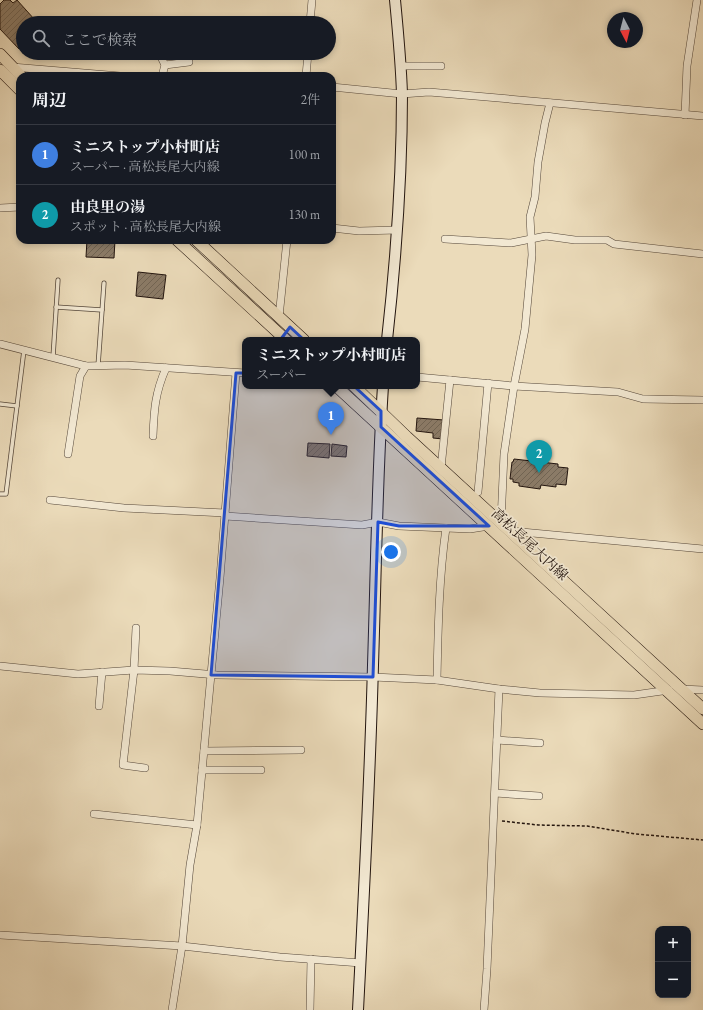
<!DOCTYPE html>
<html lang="ja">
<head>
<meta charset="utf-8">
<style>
	:root { --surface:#171b24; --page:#20242c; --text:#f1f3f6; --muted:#9ea1a6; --line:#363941; --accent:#c59692 }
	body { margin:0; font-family:"EB Garamond","Noto Serif JP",serif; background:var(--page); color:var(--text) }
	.controls { position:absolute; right:12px; bottom:12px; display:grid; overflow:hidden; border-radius:8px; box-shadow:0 2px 6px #0003 }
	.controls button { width:36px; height:36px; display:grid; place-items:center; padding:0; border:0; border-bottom:1px solid var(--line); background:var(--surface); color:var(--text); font:20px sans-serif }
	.compass { position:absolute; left:607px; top:12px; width:36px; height:36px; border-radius:50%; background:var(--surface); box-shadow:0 2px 6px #0003; rotate:173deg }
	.you { position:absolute; left:391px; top:552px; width:14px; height:14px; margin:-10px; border:3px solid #fff; border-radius:50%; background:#1a73e8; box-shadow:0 0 0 6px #1a73e833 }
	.badge { display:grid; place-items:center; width:26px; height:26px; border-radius:50%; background:var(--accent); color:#fff; font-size:13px; font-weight:700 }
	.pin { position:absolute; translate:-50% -33px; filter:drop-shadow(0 1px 2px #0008) }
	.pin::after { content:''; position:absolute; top:21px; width:14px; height:12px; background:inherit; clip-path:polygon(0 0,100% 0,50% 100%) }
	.popup { position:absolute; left:242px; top:337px; width:178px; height:52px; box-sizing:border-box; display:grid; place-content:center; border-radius:8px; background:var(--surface); filter:drop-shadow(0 1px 3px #0005); font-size:13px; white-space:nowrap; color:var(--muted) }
	.popup b { font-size:15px; color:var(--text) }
	.popup::after { content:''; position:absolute; left:50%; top:100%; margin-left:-8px; border:8px solid transparent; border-top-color:var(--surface) }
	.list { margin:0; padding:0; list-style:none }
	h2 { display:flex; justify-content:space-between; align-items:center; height:52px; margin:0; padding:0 16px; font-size:17px }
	h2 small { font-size:13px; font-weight:400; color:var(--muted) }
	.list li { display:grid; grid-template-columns:26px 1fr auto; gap:12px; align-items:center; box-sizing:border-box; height:60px; padding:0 16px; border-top:1px solid var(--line) }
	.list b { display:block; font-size:15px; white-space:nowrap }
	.list p { margin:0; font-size:13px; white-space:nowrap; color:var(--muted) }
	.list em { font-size:13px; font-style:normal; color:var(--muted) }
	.icon { flex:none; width:22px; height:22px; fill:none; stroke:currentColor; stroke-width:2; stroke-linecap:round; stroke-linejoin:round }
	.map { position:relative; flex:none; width:703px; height:1010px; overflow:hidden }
	.search { position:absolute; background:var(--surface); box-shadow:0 2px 6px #0003; left:16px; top:16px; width:320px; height:44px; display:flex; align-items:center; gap:10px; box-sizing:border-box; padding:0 14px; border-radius:22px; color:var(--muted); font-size:15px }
	.panel { position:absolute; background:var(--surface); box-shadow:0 2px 6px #0003; left:16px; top:72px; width:320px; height:172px; border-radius:12px }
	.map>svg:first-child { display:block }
</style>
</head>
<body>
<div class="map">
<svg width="703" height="1010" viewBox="0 0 703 1010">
	<defs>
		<pattern id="building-hatch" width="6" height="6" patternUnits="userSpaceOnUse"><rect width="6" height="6" fill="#8b7b67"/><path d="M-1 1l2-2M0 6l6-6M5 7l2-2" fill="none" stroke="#716453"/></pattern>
	</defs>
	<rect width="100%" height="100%" fill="#ebdbba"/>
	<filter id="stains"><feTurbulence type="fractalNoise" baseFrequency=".005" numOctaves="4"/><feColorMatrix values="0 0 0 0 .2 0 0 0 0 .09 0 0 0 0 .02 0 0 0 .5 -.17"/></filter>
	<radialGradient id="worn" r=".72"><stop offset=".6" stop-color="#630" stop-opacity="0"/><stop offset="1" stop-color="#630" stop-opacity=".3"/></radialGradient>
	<g fill="url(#building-hatch)" stroke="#22140e">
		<polygon points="4,0 10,0 13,3 17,0 35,20 32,23 23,23 23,44 19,49 0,29 0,4"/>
		<polygon points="87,240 115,240 114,258 86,257"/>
		<polygon points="138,272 166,275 163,299 136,296"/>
		<polygon points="417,418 444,420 443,439 433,438 433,433 416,431"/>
		<polygon points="308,443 330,444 329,458 307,456"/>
		<polygon points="332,444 347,446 346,457 331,456"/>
		<polygon points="514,459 558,464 558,467 568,468 566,485 556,484 556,487 541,485 540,489 519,486 519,483 513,482 513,479 510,479 512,462 513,462"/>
	</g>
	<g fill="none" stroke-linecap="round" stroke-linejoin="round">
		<defs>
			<g id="lane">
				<polyline points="56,307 102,310"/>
				<polyline points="53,357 58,280"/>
				<polyline points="98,366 104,283"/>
				<polyline points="0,404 17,406"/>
				<polyline points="0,494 6,494 24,350"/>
			</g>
			<g id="street">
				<polyline points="151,23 154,23"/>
				<polyline points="310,23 312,0"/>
				<polyline points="159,53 165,65 162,76"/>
				<polyline points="165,65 189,62"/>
				<polyline points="401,66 441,66"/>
				<polyline points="12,67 120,76"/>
				<polyline points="306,76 308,53"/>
				<polyline points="332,87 402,94 429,92 703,116"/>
				<polyline points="685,115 687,66 697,0"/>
				<polyline points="0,208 20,207"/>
				<polyline points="332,228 359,231 397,230"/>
				<polyline points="445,239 511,243 546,236 575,240 607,240 614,244 703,254"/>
				<polyline points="279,317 287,240"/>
				<polyline points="0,344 86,366 125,365 245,373"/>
				<polyline points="417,377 514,386 618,392 643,399 703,400"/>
				<path d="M153 436C154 410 155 393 166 368"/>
				<polyline points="68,454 80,376 86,366"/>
				<polyline points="441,468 450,380"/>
				<polyline points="478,492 488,383"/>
				<polyline points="50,500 124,508 225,513"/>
				<polyline points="225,516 362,525 378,522 399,526 470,529 489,526"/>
				<polyline points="501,522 504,454 514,386 525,329 532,255 530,217 535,197 538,162 545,123 550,103"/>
				<polyline points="511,531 703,549"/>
				<polyline points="136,628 134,670 123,765 145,768"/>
				<polyline points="0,666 78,674 134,670 170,671 217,675 373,677 437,680 499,689 540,693 634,695 669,690"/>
				<path d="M437 680C438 629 439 578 446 528"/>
				<polyline points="681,689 703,690"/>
				<polyline points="99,706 102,672"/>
				<polyline points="497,740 540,743"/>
				<polyline points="204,751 301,750"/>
				<polyline points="202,770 261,770"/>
				<polyline points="495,793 539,796"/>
				<polyline points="94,814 197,825"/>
				<polyline points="0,935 182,946 280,957 361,963"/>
				<polyline points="172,1010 182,946 190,865 197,825 220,578 236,373"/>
				<polyline points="310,1010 311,959"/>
				<polyline points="484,1010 487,969 499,689"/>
			</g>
			<g id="secondary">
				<path d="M387 340C396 259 402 176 402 94 401 63 398 31 395 0"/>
				<path d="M358 1010C364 895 370 780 373 665 376 572 377 479 383 386"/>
			</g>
			<g id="primary">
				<polyline points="0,54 21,76"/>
				<polyline points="0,70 20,90"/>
				<polyline points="177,240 286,340"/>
				<polyline points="196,240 304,340"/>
				<polyline points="336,386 703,724"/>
				<polyline points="354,386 407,437 703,709"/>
			</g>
		</defs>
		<use href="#lane" stroke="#544639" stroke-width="5"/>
		<use href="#street" stroke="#544639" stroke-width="8"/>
		<use href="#secondary" stroke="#22140e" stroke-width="12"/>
		<use href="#primary" stroke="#22140e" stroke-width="12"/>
		<polyline stroke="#22140e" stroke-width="1.5" stroke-dasharray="3 2" stroke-linecap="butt" points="502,821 538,825 587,826 636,834 703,840"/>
		<use href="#lane" stroke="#f2e8d2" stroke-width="3.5"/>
		<use href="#street" stroke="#f2e8d2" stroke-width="7"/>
		<use href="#secondary" stroke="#f2e8d2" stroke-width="10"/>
		<use href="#primary" stroke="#ebdbba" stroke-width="11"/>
	</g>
	<path fill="#1d4ed8" fill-opacity="0.2" stroke="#1d4ed8" stroke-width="3" stroke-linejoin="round" d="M290 327 381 411V427L489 526H399L378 522 373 677 211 675 236 373H271L277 364 278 343Z"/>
	<g text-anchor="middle" stroke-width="3.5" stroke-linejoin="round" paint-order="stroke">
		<g font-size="14" fill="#22140e" stroke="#f2e8d2">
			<text transform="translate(530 544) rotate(43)" y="5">高松長尾大内線</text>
		</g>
	</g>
	<rect width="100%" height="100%" filter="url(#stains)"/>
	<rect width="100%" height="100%" fill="url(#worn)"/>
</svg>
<div class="controls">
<button>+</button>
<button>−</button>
</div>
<svg class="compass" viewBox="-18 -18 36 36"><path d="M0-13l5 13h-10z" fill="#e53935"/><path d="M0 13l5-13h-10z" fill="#9ea1a6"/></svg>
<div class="you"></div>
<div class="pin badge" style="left:331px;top:435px;background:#3f7fe0">1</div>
<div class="popup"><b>ミニストップ小村町店</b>スーパー</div>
<div class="pin badge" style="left:539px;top:473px;background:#0f9aa8">2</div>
<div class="search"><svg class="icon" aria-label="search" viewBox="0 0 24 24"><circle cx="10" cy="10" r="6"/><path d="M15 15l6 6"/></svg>ここで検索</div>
<section class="panel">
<h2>周辺<small>2件</small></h2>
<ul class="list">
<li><span class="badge" style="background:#3f7fe0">1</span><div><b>ミニストップ小村町店</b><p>スーパー · 高松長尾大内線</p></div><em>100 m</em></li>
<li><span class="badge" style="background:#0f9aa8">2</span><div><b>由良里の湯</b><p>スポット · 高松長尾大内線</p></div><em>130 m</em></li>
</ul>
</section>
</div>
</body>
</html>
